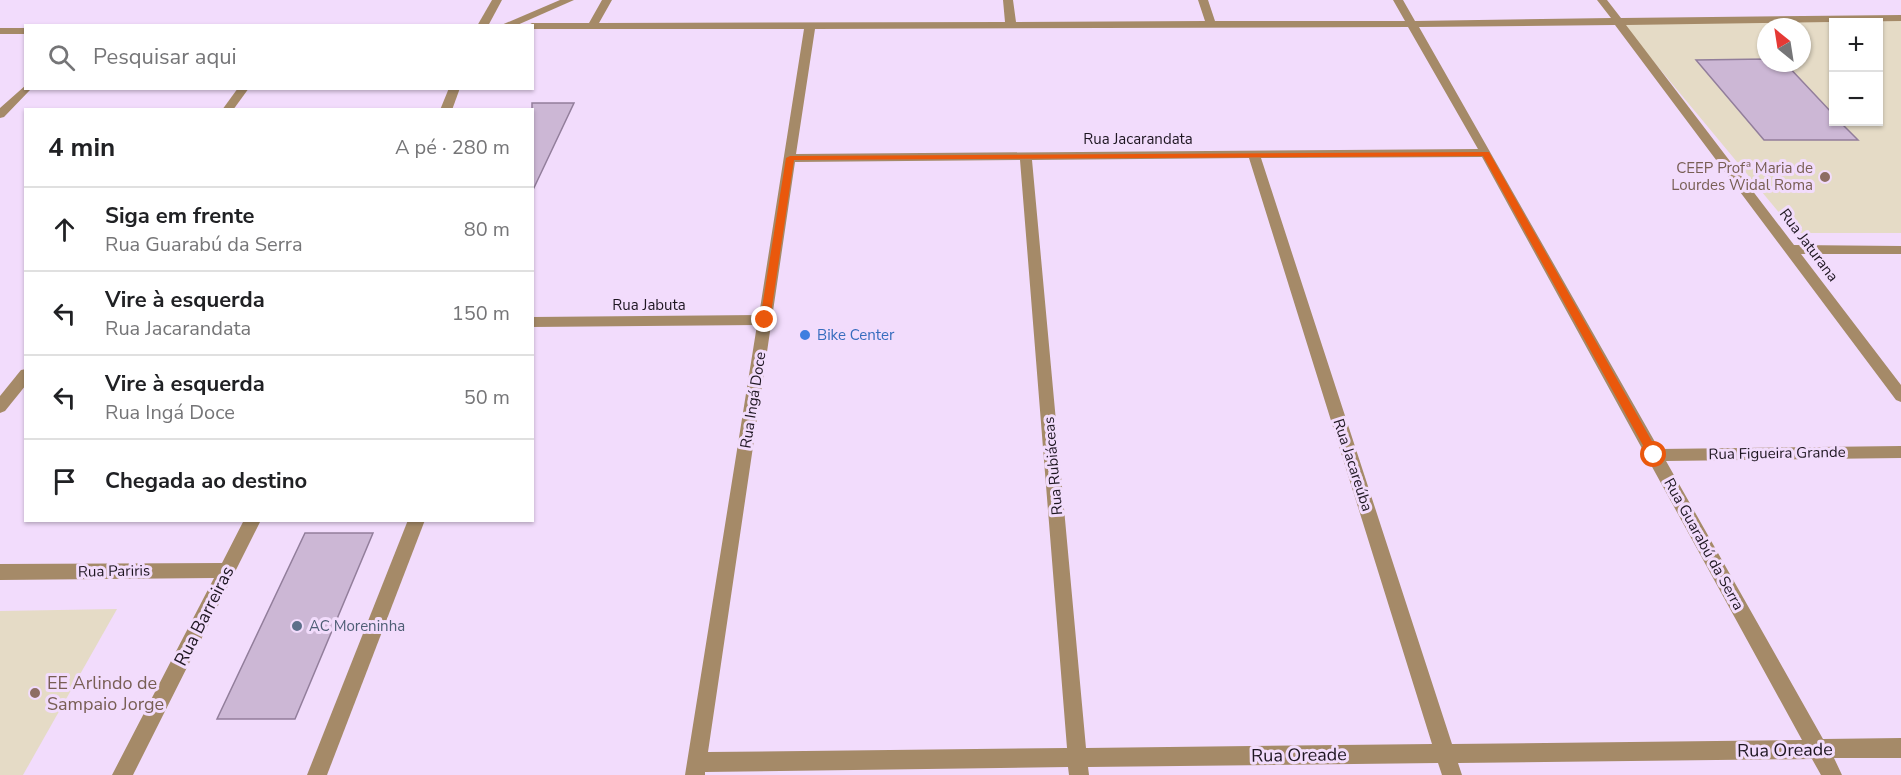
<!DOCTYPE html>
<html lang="pt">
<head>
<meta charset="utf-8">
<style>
	:root { --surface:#fff; --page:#f2f2f2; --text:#202124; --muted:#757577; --line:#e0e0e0 }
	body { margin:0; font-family:"Nunito Sans",sans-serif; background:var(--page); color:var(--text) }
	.controls { position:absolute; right:18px; top:18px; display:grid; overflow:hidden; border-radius:0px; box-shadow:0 2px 4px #0004 }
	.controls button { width:54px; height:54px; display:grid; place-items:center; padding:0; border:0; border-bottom:2px solid var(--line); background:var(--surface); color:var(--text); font:30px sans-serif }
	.compass { position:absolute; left:1757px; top:18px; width:54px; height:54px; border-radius:50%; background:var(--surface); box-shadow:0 2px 4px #0004; rotate:330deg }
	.stop { position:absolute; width:18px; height:18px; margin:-14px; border:4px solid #ea580c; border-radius:50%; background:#fff }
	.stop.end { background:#ea580c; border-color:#fff; box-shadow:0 2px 6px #0008 }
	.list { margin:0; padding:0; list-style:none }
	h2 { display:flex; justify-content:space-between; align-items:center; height:78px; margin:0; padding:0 24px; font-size:26px }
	h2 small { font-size:20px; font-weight:400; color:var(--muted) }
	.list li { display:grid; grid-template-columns:39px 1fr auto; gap:18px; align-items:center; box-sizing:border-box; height:84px; padding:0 24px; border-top:2px solid var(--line) }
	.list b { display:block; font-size:22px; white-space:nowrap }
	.list p { margin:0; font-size:20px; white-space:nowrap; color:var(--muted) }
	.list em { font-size:20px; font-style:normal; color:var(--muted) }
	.icon { flex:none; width:33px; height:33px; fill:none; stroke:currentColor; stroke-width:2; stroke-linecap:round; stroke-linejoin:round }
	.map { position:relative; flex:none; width:1901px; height:775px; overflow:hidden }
	.search { position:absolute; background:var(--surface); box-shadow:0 2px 4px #0004; left:24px; top:24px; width:510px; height:66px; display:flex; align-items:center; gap:15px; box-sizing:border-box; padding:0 21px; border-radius:0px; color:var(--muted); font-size:22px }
	.panel { position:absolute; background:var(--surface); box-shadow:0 2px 4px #0004; left:24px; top:108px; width:510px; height:414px; border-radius:0px }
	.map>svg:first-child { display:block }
</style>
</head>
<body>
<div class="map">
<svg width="1901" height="775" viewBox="0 0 1901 775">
	<rect width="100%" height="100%" fill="#f2dcfc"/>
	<g fill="#e5dbc6" fill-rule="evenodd">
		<path d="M1901 20V233H1796L1620 21ZM1834 22H1878V122H1834ZM1766 27H1802V63H1766Z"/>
		<polygon points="117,609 23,775 0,775 0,611"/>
	</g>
	<g fill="#ccb7d5" stroke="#927e9b" stroke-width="1.5">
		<polygon points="1766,59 1766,63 1785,63 1833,114 1833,122 1840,122 1858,140 1764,140 1696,60"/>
		<polygon points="532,103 574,103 532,192"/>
		<polygon points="305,533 373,533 295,719 217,719"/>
	</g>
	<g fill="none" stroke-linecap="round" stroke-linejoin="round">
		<g fill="#a58a68" fill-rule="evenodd">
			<polygon points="492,0 502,0 488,26 477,26"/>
			<polygon points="560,0 574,0 515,26 499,26"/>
			<path d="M602 0H612L599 23 1005 22 1003 0H1013L1016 22 1205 21 1198 0H1208L1215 21H1405L1393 0H1403L1415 21 1611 18 1597 0H1607L1621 18 1901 15V21L1626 25 1794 245 1901 246V254H1801L1901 385V402L1896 400 1615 25 1419 27 1659 449 1901 446V458L1666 461 1823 739 1901 738V758H1834L1842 775H1821L1812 759 1458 763 1462 775H1442L1438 763 1088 767 1089 775H1069L1068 767 705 772V775H685L757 325 532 327V317L759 315 804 29H532V26H527L532 23H589ZM1408 27 1478 149 796 154 815 29ZM1482 157 1802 740 1452 744 1261 158ZM1249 158 1432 744 1086 748 1032 160ZM1020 160 1067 748 708 752 795 162Z"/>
			<rect x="0" y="28" width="26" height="6"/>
			<polygon points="26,85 26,88 31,88 30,90 4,117 0,118 0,108"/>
			<polygon points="238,88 249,88 233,110 222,110"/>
			<polygon points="449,88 460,88 452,110 440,110"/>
			<polygon points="26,369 26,385 5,411 0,413 0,396 21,370"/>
			<polygon points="244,520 261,520 133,775 112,775 214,578 0,580 0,564 222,563"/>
			<polygon points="408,520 425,520 327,775 307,775"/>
		</g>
	</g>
	<polygon fill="#ea580c" points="1489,152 1658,452 1658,458 1650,458 1483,156 794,160 770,320 765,324 760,320 786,158 790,156"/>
	<g fill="#8d6e63" stroke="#f2dcfc" stroke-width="2">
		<circle cx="1825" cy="177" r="6"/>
		<circle cx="35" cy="693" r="6"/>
	</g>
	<circle fill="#3f7fe0" stroke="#f2dcfc" stroke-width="2" cx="805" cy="335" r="6"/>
	<circle fill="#5c6f8a" stroke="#f2dcfc" stroke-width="2" cx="297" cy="626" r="6"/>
	<g text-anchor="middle" stroke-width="6" stroke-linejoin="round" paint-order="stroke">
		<g font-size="15" fill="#1e1621" stroke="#f2dcfc">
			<text x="1138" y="144">Rua Jacarandata</text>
			<text transform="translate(1809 245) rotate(53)" y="5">Rua Jaturana</text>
			<text x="649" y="310">Rua Jabuta</text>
			<text transform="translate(753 400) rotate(-81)" y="5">Rua Ingá Doce</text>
			<text transform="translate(1777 453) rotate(-1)" y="5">Rua Figueira Grande</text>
			<text transform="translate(1353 465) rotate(72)" y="5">Rua Jacareúba</text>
			<text transform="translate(1053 466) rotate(-95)" y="5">Rua Rubiáceas</text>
			<text transform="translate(1704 544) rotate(61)" y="5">Rua Guarabú da Serra</text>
			<text transform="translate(114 571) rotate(-1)" y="5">Rua Pariris</text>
		</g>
		<g font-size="15" fill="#785e54" stroke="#f2dcfc" text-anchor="end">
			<text x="1813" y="173">CEEP Profª Maria de<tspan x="1813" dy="17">Lourdes Widal Roma</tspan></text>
		</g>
		<g font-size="15" fill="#366cbe" stroke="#f2dcfc" text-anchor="start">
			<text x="817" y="340">Bike Center</text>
		</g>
		<g font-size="15" fill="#4e5e75" stroke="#f2dcfc" text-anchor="start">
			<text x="309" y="631">AC Moreninha</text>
		</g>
		<g font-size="18" fill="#1e1621" stroke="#f2dcfc">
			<text transform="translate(204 616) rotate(-63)" y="6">Rua Barreiras</text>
			<text transform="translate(1785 750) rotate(-1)" y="6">Rua Oreade</text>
			<text transform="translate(1299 755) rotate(-1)" y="6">Rua Oreade</text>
		</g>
		<g font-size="18" fill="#785e54" stroke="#f2dcfc" text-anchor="start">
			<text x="47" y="689">EE Arlindo de<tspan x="47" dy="21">Sampaio Jorge</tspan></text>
		</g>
	</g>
</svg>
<div class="controls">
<button>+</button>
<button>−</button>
</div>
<svg class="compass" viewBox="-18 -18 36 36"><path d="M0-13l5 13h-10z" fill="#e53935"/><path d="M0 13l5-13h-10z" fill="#757577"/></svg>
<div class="stop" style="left:1654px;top:455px"></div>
<div class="stop end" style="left:765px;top:320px"></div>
<div class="search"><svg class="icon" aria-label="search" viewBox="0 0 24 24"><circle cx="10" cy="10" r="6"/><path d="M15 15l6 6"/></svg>Pesquisar aqui</div>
<section class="panel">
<h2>4 min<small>A pé · 280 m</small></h2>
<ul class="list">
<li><svg class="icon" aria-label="ahead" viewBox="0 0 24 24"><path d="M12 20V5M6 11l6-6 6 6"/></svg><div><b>Siga em frente</b><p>Rua Guarabú da Serra</p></div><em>80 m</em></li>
<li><svg class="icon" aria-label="left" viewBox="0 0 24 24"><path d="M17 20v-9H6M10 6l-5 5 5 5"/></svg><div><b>Vire à esquerda</b><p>Rua Jacarandata</p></div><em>150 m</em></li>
<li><svg class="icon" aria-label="left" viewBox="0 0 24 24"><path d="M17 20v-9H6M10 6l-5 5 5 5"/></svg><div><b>Vire à esquerda</b><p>Rua Ingá Doce</p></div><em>50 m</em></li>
<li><svg class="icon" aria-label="arrive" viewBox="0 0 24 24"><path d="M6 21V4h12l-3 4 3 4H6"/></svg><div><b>Chegada ao destino</b></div></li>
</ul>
</section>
</div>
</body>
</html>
